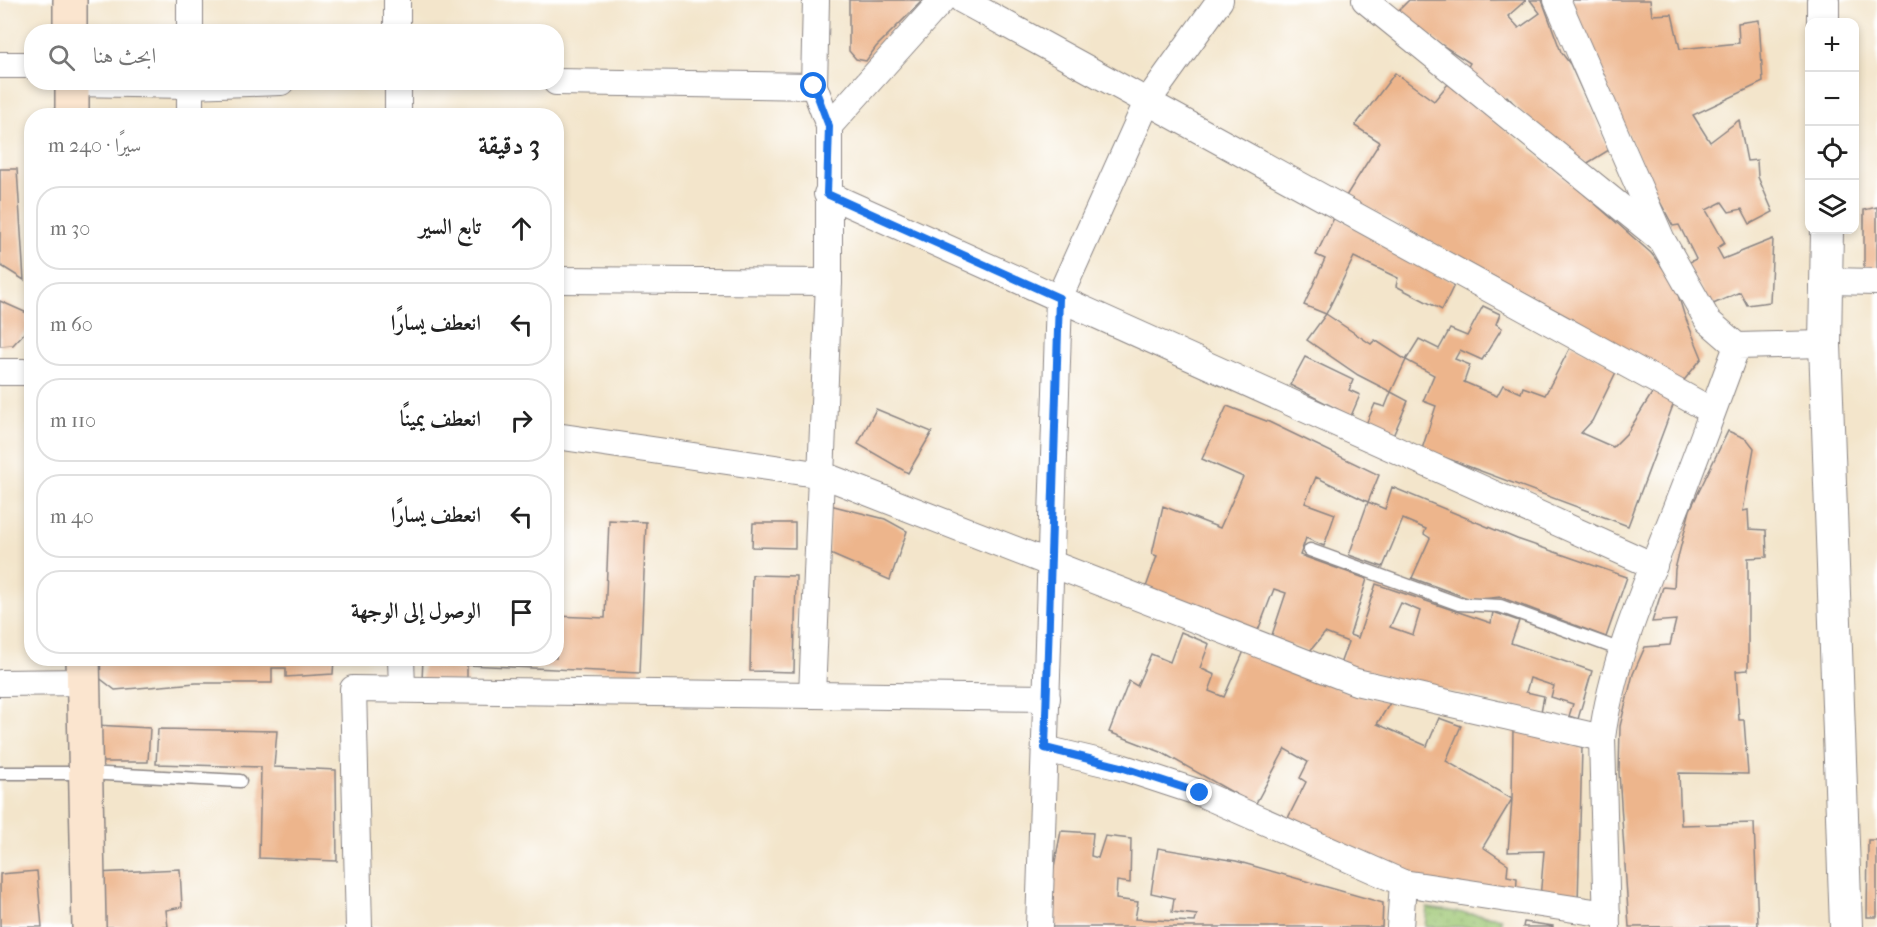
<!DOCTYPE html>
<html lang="ar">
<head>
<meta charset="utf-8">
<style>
	:root { --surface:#fff; --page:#f2f2f2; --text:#222; --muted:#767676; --line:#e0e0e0 }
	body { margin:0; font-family:"IM FELL French Canon",Amiri,serif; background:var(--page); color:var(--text); direction:rtl }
	.controls { position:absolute; right:18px; top:18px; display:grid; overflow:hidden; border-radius:12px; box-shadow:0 3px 9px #0003 }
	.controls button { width:54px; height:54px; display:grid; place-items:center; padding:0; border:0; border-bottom:2px solid var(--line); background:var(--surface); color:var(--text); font:30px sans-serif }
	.stop { position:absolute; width:18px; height:18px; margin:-14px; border:4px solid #1a73e8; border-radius:50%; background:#fff }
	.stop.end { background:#1a73e8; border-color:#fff; box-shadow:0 2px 6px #0008 }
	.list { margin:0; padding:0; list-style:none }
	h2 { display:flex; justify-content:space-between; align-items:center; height:78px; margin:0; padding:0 24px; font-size:26px }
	h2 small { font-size:20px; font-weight:400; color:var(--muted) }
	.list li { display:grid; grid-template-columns:39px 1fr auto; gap:18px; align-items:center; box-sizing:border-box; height:84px; margin:0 12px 12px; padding:0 12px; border:2px solid var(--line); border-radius:24px }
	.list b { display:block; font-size:22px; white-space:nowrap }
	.list em { font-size:20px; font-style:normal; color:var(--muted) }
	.icon { flex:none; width:33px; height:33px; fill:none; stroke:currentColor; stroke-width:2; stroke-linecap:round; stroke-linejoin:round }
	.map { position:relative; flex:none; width:1877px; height:927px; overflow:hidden; direction:ltr }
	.search { position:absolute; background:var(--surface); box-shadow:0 3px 9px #0003; left:24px; top:24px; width:540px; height:66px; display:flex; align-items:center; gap:15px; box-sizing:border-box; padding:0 21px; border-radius:24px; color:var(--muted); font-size:22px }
	.panel { position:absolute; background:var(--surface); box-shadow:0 3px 9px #0003; left:24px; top:108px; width:540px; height:558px; border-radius:24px; direction:rtl }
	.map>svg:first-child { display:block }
</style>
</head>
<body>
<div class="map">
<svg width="1877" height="927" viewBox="0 0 1877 927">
	<defs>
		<pattern id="park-dots" width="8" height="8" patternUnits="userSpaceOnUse" patternTransform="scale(1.5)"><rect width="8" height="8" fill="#9dc672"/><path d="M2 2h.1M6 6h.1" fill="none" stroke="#87aa64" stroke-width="1.8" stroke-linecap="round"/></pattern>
	</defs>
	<rect width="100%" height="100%" fill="#fff"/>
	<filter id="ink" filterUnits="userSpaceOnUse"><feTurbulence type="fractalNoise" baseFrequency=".0167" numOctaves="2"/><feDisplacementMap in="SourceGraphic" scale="12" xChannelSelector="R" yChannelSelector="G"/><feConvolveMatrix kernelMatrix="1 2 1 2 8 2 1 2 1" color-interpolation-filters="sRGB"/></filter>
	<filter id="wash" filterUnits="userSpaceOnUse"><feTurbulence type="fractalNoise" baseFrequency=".008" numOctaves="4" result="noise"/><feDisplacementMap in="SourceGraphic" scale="24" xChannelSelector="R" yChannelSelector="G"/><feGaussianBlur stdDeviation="1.35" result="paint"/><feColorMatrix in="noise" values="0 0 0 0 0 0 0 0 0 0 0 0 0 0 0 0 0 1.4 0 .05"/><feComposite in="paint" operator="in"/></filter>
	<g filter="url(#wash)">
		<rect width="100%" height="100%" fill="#f3e5cb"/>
		<polygon fill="url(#park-dots)" stroke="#607456" stroke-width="1.5" points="1427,908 1501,918 1501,927 1425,927"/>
		<g id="blocks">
			<g fill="#edb58c" fill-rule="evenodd">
				<polygon points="849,0 923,0 876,47 866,61 856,59 849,51"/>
				<polygon points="1409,0 1526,0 1508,16 1519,28 1540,13 1530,0 1542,0 1561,52 1570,64 1609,150 1586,164 1526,117 1507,96 1502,101 1466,70 1470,63 1442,45 1398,11"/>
				<polygon points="1571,0 1650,0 1652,15 1672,14 1680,49 1739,43 1738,23 1759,20 1763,82 1693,115 1710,142 1739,120 1747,161 1757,160 1758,177 1773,212 1750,224 1742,209 1729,212 1722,202 1706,210 1725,243 1717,248 1723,259 1773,239 1770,302 1747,305 1740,292 1711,305 1686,264 1696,259 1679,225 1673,226 1650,183 1592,55"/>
				<polygon points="1395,73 1434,101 1448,84 1584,194 1651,253 1674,282 1684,314 1702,358 1681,384 1570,318 1346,196 1380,142 1355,126"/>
				<polygon points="0,169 17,169 24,280 0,265"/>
				<polygon points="1877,207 1877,276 1864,277 1864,210"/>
				<polygon points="1335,216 1455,283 1442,310 1396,286 1398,278 1354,257 1326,314 1304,305 1325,259 1316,255"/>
				<polygon points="0,301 27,313 27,330 13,345 0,346"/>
				<polygon points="1483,306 1500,314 1496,324 1502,328 1482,360 1460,350 1455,359 1470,365 1464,382 1497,396 1503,385 1521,393 1523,387 1545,395 1572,344 1618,368 1592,421 1581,433 1613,447 1628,432 1654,390 1675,400 1628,526 1422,449 1436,406 1423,401 1434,375 1406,360 1419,339 1439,349 1450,329 1467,336"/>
				<polygon points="1326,314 1371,344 1375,340 1406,360 1391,392 1358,375 1307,340"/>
				<polygon points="1305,357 1353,380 1349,390 1360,395 1351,416 1290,385"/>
				<polygon points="1391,392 1408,401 1393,436 1366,424 1375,404 1385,407"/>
				<path d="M1227 406 1269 422 1379 475 1368 502 1385 509 1392 487 1517 539 1627 577 1606 637 1500 597 1473 600 1412 578 1430 538 1424 534 1426 529 1403 519 1383 567 1349 555 1368 502 1316 477 1305 503 1335 514 1324 546 1306 538 1300 555 1367 579 1350 635 1358 638 1376 584 1491 623 1493 612 1519 621 1511 643 1592 671 1578 719 1569 716 1573 704 1551 697 1554 686 1530 678 1526 692 1544 696 1541 712 1398 680 1340 664 1348 642 1325 633 1309 652 1271 638 1286 593 1274 589 1257 633 1145 590 1157 556 1152 554 1163 506 1220 528 1243 477 1202 459ZM1401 603 1420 611 1413 635 1390 627Z"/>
				<polygon points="876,409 932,432 908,473 858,444"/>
				<polygon points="1728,431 1747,439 1754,448 1743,511 1748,510 1749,529 1766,530 1767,557 1748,558 1748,670 1736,671 1739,720 1744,720 1748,774 1679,773 1681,825 1754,823 1758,926 1629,927 1619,773 1620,726 1633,674 1645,647 1670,645 1676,620 1652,622 1663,587 1674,588 1675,569 1690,510"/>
				<polygon points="830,505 885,519 907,531 890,580 828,553"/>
				<polygon points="609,520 646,522 640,673 467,665 467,683 422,681 423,658 556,658 556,616 605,618"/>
				<polygon points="753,523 795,523 795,548 752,547"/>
				<polygon points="752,575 796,576 794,672 750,671"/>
				<polygon points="1181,632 1209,644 1200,668 1215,675 1209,691 1224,697 1244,651 1351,693 1390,703 1377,724 1427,746 1439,718 1461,726 1446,761 1512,799 1513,729 1582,747 1578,904 1540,899 1544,851 1508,852 1512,799 1483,847 1508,864 1507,876 1517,878 1516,899 1402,880 1287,820 1306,782 1300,778 1308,762 1285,749 1255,805 1161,752 1109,732 1129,681 1137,686 1151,654 1170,662"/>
				<polygon points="96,658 334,658 333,674 286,677 286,668 272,668 272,683 196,683 115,690 97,676"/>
				<polygon points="95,725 150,728 148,762 96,762"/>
				<polygon points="158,729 277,731 274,767 336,770 337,861 259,858 261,767 156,764"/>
				<polygon points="1061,831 1093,833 1091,856 1098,858 1105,836 1131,839 1130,883 1117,881 1116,899 1138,902 1135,919 1195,922 1197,915 1172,912 1174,898 1151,893 1158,848 1236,861 1383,903 1382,927 1050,927 1053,872"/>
				<polygon points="1868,840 1877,840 1877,917 1867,917"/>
				<polygon points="180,869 182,907 166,910 168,927 98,927 96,873"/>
				<polygon points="37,871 42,927 0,927 0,874"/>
				<polygon points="1524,922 1553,926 1553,927 1523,927"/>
			</g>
		</g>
	</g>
	<g filter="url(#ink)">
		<use href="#blocks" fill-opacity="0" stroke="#8a8483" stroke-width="1.5"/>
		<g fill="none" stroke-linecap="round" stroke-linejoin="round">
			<defs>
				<g id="service">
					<polyline points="1310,550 1459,604 1500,606 1624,651"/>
					<polyline points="0,773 86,773 240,781"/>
				</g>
				<g id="minor">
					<polyline points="190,0 190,32"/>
					<polyline points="397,0 397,32"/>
					<polyline points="962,0 1712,411"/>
					<polyline points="1365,0 1659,238"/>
					<polyline points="1557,0 1662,240 1708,321 1737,346"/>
					<polyline points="0,65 32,65"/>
					<polyline points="398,82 398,116"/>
					<polyline points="556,82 814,86"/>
					<polyline points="72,83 190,85 281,82"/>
					<polyline points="190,116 190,82"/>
					<polyline points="829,126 942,0"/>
					<polyline points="827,194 1654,566"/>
					<polyline points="556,280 829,282"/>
					<polyline points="1828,281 1877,282"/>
					<polyline points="0,372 32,372"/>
					<polyline points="556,436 823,475 1356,682 1602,738"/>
					<polyline points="401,658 402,689"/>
					<polyline points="0,683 84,682"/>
					<polyline points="812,695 829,282 829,126 814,86 816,0"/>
					<polyline points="1045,749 1121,767 1200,793 1403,883 1607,914"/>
					<polyline points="359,927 353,689 1047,698"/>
					<polyline points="1039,927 1059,298 1147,102 1220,0"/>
					<polyline points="1400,927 1403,883"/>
					<path d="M1607 927 1602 738C1612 661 1646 585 1674 513 1696 458 1716 402 1737 346L1825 344"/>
				</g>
				<g id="tertiary">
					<polyline points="1823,0 1823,22"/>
					<polyline points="1827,230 1825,344 1846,927"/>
				</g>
				<g id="secondary">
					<polyline points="70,0 70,32"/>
					<polyline points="72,82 72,116"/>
					<polyline points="83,658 89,927"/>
				</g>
			</defs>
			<use href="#service" stroke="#8a8483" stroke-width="15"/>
			<use href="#minor" stroke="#8a8483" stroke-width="28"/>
			<use href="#tertiary" stroke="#8a8483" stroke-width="34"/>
			<use href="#secondary" stroke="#8a8483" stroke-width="36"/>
			<use href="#service" stroke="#fff" stroke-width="12"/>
			<use href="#minor" stroke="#fff" stroke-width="26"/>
			<use href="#tertiary" stroke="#fff" stroke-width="32"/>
			<use href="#secondary" stroke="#fbe5cf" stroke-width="33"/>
		</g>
	</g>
	<g fill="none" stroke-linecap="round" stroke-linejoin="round" filter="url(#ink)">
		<polyline stroke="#1a73e8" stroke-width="8" points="814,86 829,126 827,194 1059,298 1045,748 1121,767 1200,793"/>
	</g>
</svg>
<div class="controls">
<button>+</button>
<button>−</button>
<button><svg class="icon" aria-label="locate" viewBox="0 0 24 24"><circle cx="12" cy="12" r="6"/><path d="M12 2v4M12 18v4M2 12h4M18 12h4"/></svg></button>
<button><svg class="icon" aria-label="layers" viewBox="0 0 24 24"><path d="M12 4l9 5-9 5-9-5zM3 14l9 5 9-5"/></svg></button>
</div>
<div class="stop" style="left:814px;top:86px"></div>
<div class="stop end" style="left:1200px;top:793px"></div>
<div class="search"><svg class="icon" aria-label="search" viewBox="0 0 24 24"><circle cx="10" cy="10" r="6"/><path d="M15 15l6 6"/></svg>ابحث هنا</div>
<section class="panel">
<h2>3 دقيقة<small>سيرًا · 240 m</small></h2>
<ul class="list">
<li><svg class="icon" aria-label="ahead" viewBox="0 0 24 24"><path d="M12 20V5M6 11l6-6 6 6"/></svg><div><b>تابع السير</b></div><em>30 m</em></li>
<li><svg class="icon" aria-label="left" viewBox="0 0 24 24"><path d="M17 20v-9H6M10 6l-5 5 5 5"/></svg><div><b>انعطف يسارًا</b></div><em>60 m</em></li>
<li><svg class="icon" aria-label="right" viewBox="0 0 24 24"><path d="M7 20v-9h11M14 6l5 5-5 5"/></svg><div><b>انعطف يمينًا</b></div><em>110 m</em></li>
<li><svg class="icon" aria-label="left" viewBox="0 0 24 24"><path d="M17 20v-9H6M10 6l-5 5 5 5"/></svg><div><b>انعطف يسارًا</b></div><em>40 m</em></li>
<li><svg class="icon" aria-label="arrive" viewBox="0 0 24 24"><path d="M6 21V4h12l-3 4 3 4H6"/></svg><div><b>الوصول إلى الوجهة</b></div></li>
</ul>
</section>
</div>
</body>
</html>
